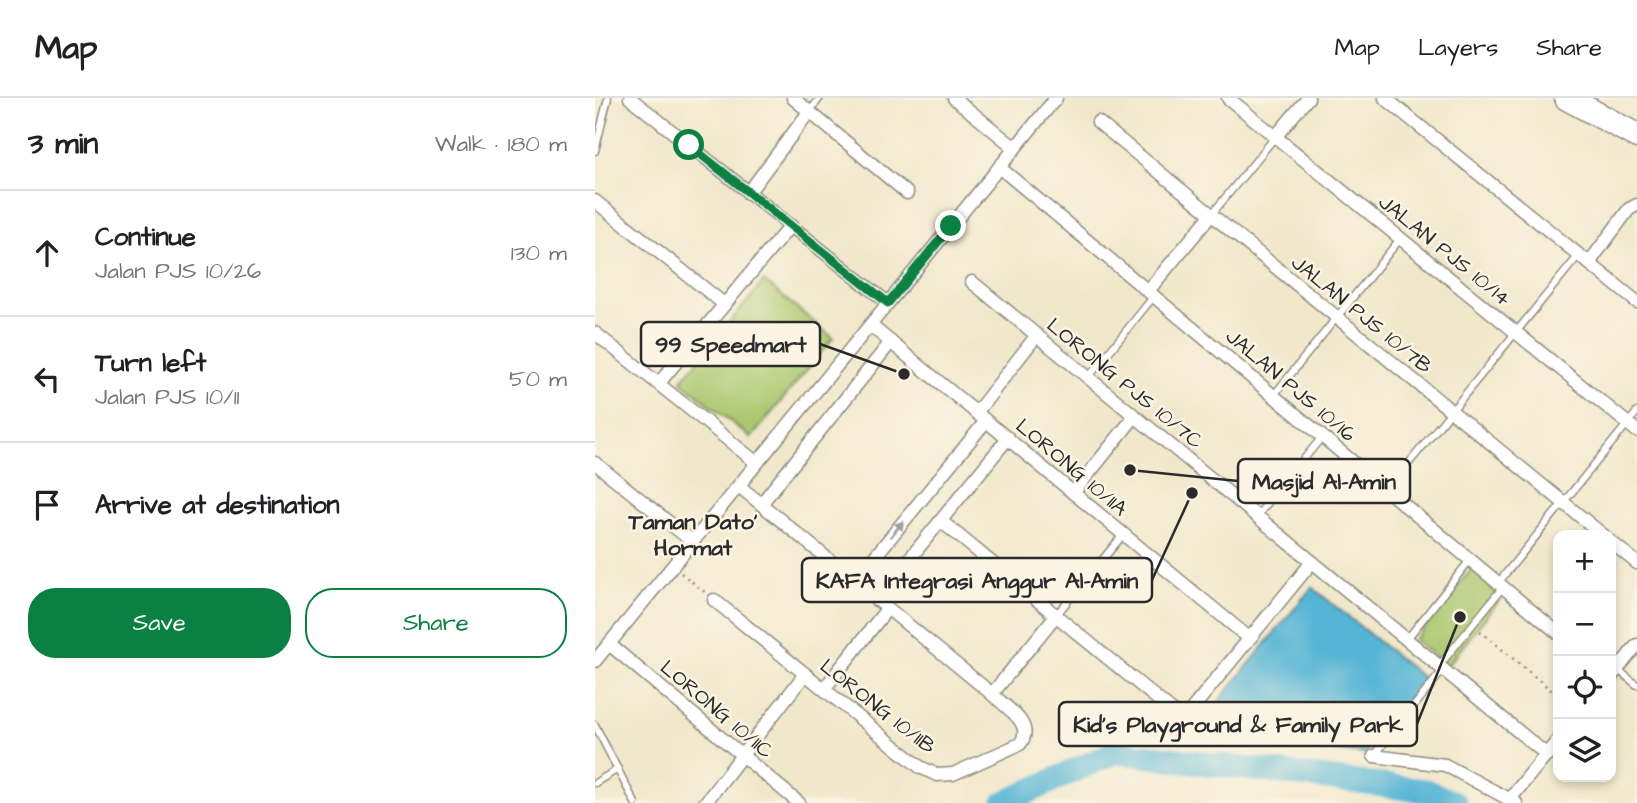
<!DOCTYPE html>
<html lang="en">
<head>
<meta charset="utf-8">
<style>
	:root { --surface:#fff; --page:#f6f6f6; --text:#202124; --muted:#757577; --line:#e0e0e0; --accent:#0b8043 }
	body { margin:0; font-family:"Architects Daughter",sans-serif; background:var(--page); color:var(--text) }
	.controls { position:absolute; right:21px; bottom:21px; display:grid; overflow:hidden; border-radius:14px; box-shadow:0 4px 10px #0003 }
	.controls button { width:63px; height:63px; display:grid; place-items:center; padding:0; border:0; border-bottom:2px solid var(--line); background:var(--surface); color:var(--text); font:35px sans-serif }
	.stop { position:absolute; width:21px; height:21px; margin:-16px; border:5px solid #0b8043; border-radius:50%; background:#fff }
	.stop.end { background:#0b8043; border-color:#fff; box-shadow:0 2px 7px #0008 }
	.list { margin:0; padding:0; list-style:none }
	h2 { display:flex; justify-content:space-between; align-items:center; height:91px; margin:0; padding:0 28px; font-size:30px }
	h2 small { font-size:23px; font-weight:400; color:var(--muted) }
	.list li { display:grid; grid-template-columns:46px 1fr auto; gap:21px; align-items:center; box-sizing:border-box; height:126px; padding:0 28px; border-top:2px solid var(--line) }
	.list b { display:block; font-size:26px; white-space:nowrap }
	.list p { margin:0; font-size:23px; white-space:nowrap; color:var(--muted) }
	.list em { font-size:23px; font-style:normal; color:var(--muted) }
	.actions { display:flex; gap:14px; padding:21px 28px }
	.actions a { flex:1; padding:16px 0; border:2px solid var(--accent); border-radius:28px; text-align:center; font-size:24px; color:var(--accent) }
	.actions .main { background:var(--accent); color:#fff }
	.icon { flex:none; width:38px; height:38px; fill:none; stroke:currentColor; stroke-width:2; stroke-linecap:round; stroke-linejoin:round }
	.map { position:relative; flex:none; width:1042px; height:705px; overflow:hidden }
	header { display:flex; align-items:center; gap:42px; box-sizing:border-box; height:98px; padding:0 35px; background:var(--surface); border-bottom:2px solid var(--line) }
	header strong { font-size:33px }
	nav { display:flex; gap:38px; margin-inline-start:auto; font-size:24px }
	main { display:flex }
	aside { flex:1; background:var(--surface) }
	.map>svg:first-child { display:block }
</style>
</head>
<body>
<header>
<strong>Map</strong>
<nav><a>Map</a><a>Layers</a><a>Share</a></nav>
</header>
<main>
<aside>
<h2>3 min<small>Walk · 180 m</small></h2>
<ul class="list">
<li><svg class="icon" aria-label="ahead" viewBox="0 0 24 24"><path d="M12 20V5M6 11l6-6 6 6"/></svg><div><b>Continue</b><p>Jalan PJS 10/26</p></div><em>130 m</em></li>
<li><svg class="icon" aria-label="left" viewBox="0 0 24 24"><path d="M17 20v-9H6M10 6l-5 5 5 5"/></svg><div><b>Turn left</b><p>Jalan PJS 10/11</p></div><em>50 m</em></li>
<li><svg class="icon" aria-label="arrive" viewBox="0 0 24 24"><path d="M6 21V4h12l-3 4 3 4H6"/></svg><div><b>Arrive at destination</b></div></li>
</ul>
<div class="actions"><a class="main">Save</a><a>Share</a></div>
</aside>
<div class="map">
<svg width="1042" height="705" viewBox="0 0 1042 705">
	<rect width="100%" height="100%" fill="#fcf5e5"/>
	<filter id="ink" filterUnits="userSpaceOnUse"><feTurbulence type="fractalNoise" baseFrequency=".0143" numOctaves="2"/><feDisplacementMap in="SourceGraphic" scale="14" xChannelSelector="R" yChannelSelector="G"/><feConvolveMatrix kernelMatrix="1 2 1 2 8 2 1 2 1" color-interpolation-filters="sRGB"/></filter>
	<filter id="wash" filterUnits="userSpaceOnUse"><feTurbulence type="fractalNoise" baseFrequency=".00686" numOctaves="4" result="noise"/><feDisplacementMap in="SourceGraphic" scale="28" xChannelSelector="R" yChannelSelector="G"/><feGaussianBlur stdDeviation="1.57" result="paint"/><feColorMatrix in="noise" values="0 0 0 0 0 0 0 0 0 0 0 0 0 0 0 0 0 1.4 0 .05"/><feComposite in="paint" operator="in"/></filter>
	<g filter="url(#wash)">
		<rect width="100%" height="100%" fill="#f1e8cc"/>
		<g fill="#abc86f" stroke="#6b7a4d" stroke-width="2">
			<polygon points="169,183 238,240 156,340 86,283"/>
			<polygon points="878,469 910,495 852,568 819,542"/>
		</g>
		<polygon fill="#57b5d5" stroke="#417080" stroke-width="2" points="717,489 829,581 769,656 597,636"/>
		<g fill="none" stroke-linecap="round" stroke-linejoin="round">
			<polyline stroke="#57b5d5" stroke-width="24" points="409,705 520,654 832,693 860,705"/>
		</g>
	</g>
	<g filter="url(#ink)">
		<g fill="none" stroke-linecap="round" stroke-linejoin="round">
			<defs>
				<g id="service">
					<polyline points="214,14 225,0"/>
					<polyline points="0,53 13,0"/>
					<polyline points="616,117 681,38"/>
					<polyline points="493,280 559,198"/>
					<polyline points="679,297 805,141"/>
					<polyline points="792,392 984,157"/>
					<polyline points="662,418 727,339"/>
					<polyline points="903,485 1042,314"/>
					<polyline points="462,516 528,437"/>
					<polyline points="812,541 875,462"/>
					<polyline points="844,568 908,489"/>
					<polyline points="1022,571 1042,587"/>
					<polyline points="0,627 40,705"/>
					<polyline points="779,658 848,572"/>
					<polyline points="0,685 23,671"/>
				</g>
				<g id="minor">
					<polyline points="35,0 293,205"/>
					<polyline points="198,0 312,95"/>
					<polyline points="359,0 420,50"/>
					<polyline points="633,0 1042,333"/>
					<polyline points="790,0 1042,204"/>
					<polyline points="503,24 1008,437"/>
					<polyline points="681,38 713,0"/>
					<polyline points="404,69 963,535"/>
					<polyline points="153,95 214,14"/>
					<polyline points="0,103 129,206"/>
					<polyline points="994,165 1034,111 1042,107"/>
					<polyline points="377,184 952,657"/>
					<polyline points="553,193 616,117"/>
					<polyline points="275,227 654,540"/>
					<polyline points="0,235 162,365"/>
					<polyline points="64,285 195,128"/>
					<polyline points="381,315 442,237"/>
					<polyline points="0,365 98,444"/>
					<polyline points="478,395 540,318"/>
					<polyline points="166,406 296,244"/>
					<polyline points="346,423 588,622 717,464"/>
					<polyline points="1016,444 1042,465"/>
					<polyline points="259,484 391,323"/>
					<path d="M119 502 325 669 342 677 358 676 425 646C441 626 410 609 397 596L144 388"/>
					<polyline points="281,502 413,340"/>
					<polyline points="14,546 204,705"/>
					<polyline points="0,563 461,0"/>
					<polyline points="1016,579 1042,547"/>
					<polyline points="229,591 292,511"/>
					<polyline points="397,596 462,516"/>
					<polyline points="779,658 850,667 921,705"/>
					<polyline points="915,701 963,642"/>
					<polyline points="110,705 210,576"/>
				</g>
				<polyline id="motorway" points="972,0 1042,38"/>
			</defs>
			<use href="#service" stroke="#8e8a7c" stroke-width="9"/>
			<use href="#minor" stroke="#8e8a7c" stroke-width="15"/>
			<use href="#motorway" stroke="#8e8a7c" stroke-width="27"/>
			<g stroke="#8e8a7c" stroke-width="2.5" stroke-dasharray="2 5" stroke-linecap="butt">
				<polyline points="86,475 111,495"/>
				<polyline points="885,533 963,598"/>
			</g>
			<use href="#service" stroke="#fff" stroke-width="6"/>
			<use href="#minor" stroke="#fff" stroke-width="12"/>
			<use href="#motorway" stroke="#fff" stroke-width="24"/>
		</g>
		<defs><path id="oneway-solid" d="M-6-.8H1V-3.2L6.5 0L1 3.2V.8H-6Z" transform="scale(1.75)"/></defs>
		<use fill="#a0a0a0" href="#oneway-solid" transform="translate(302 431) rotate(-51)"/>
	</g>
	<g fill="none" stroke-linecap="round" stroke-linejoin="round" filter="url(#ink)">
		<polyline stroke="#0b8043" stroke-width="9" points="94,47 293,205 356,128"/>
	</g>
	<g text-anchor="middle" stroke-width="5" stroke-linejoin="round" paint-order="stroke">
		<g font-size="21" fill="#2b2b2b" stroke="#fcf5e5">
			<text transform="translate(850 152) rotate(39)" y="7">JALAN PJS 10/14</text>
			<text transform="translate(767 216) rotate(39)" y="7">JALAN PJS 10/7B</text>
			<text transform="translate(530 285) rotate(39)" y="7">LORONG PJS 10/7C</text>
			<text transform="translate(696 287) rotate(40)" y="7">JALAN PJS 10/16</text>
			<text transform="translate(477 369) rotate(40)" y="7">LORONG 10/11A</text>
			<text transform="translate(283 608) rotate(38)" y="7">LORONG 10/11B</text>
			<text transform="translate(122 611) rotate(40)" y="7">LORONG 10/11C</text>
		</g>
		<g font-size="23" font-weight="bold" fill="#2b2b2b" stroke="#fcf5e5">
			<text x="98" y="431">Taman Dato'<tspan x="98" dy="26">Hormat</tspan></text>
		</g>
	</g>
	<path fill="none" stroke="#2b2b2b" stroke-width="2.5" d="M309 276L225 246M535 372L643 383M597 395L557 482M865 519L822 626"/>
	<g fill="#2b2b2b" stroke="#fcf5e5" stroke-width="2.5">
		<circle cx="309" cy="276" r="7"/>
		<circle cx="535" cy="372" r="7"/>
		<circle cx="597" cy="395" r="7"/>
		<circle cx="865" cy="519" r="7"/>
	</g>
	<g fill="#fcf5e5" stroke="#2b2b2b" stroke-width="2.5">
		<rect x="46" y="224" width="179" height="44" rx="7"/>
		<rect x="643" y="361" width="172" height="44" rx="7"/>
		<rect x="207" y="460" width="350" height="44" rx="7"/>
		<rect x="464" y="604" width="358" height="44" rx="7"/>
	</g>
	<g font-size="23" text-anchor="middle" font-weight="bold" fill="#2b2b2b">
		<text x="136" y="254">99 Speedmart</text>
		<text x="729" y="391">Masjid Al-Amin</text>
		<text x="382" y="490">KAFA Integrasi Anggur Al-Amin</text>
		<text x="643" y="634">Kid's Playground &amp; Family Park</text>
	</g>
</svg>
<div class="controls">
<button>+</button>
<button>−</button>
<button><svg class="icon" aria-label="locate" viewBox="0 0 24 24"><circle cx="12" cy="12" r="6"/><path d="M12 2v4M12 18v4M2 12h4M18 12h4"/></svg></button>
<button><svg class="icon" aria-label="layers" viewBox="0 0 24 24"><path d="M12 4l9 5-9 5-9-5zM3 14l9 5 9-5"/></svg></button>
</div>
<div class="stop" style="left:94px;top:47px"></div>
<div class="stop end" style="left:356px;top:128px"></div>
</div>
</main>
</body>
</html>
